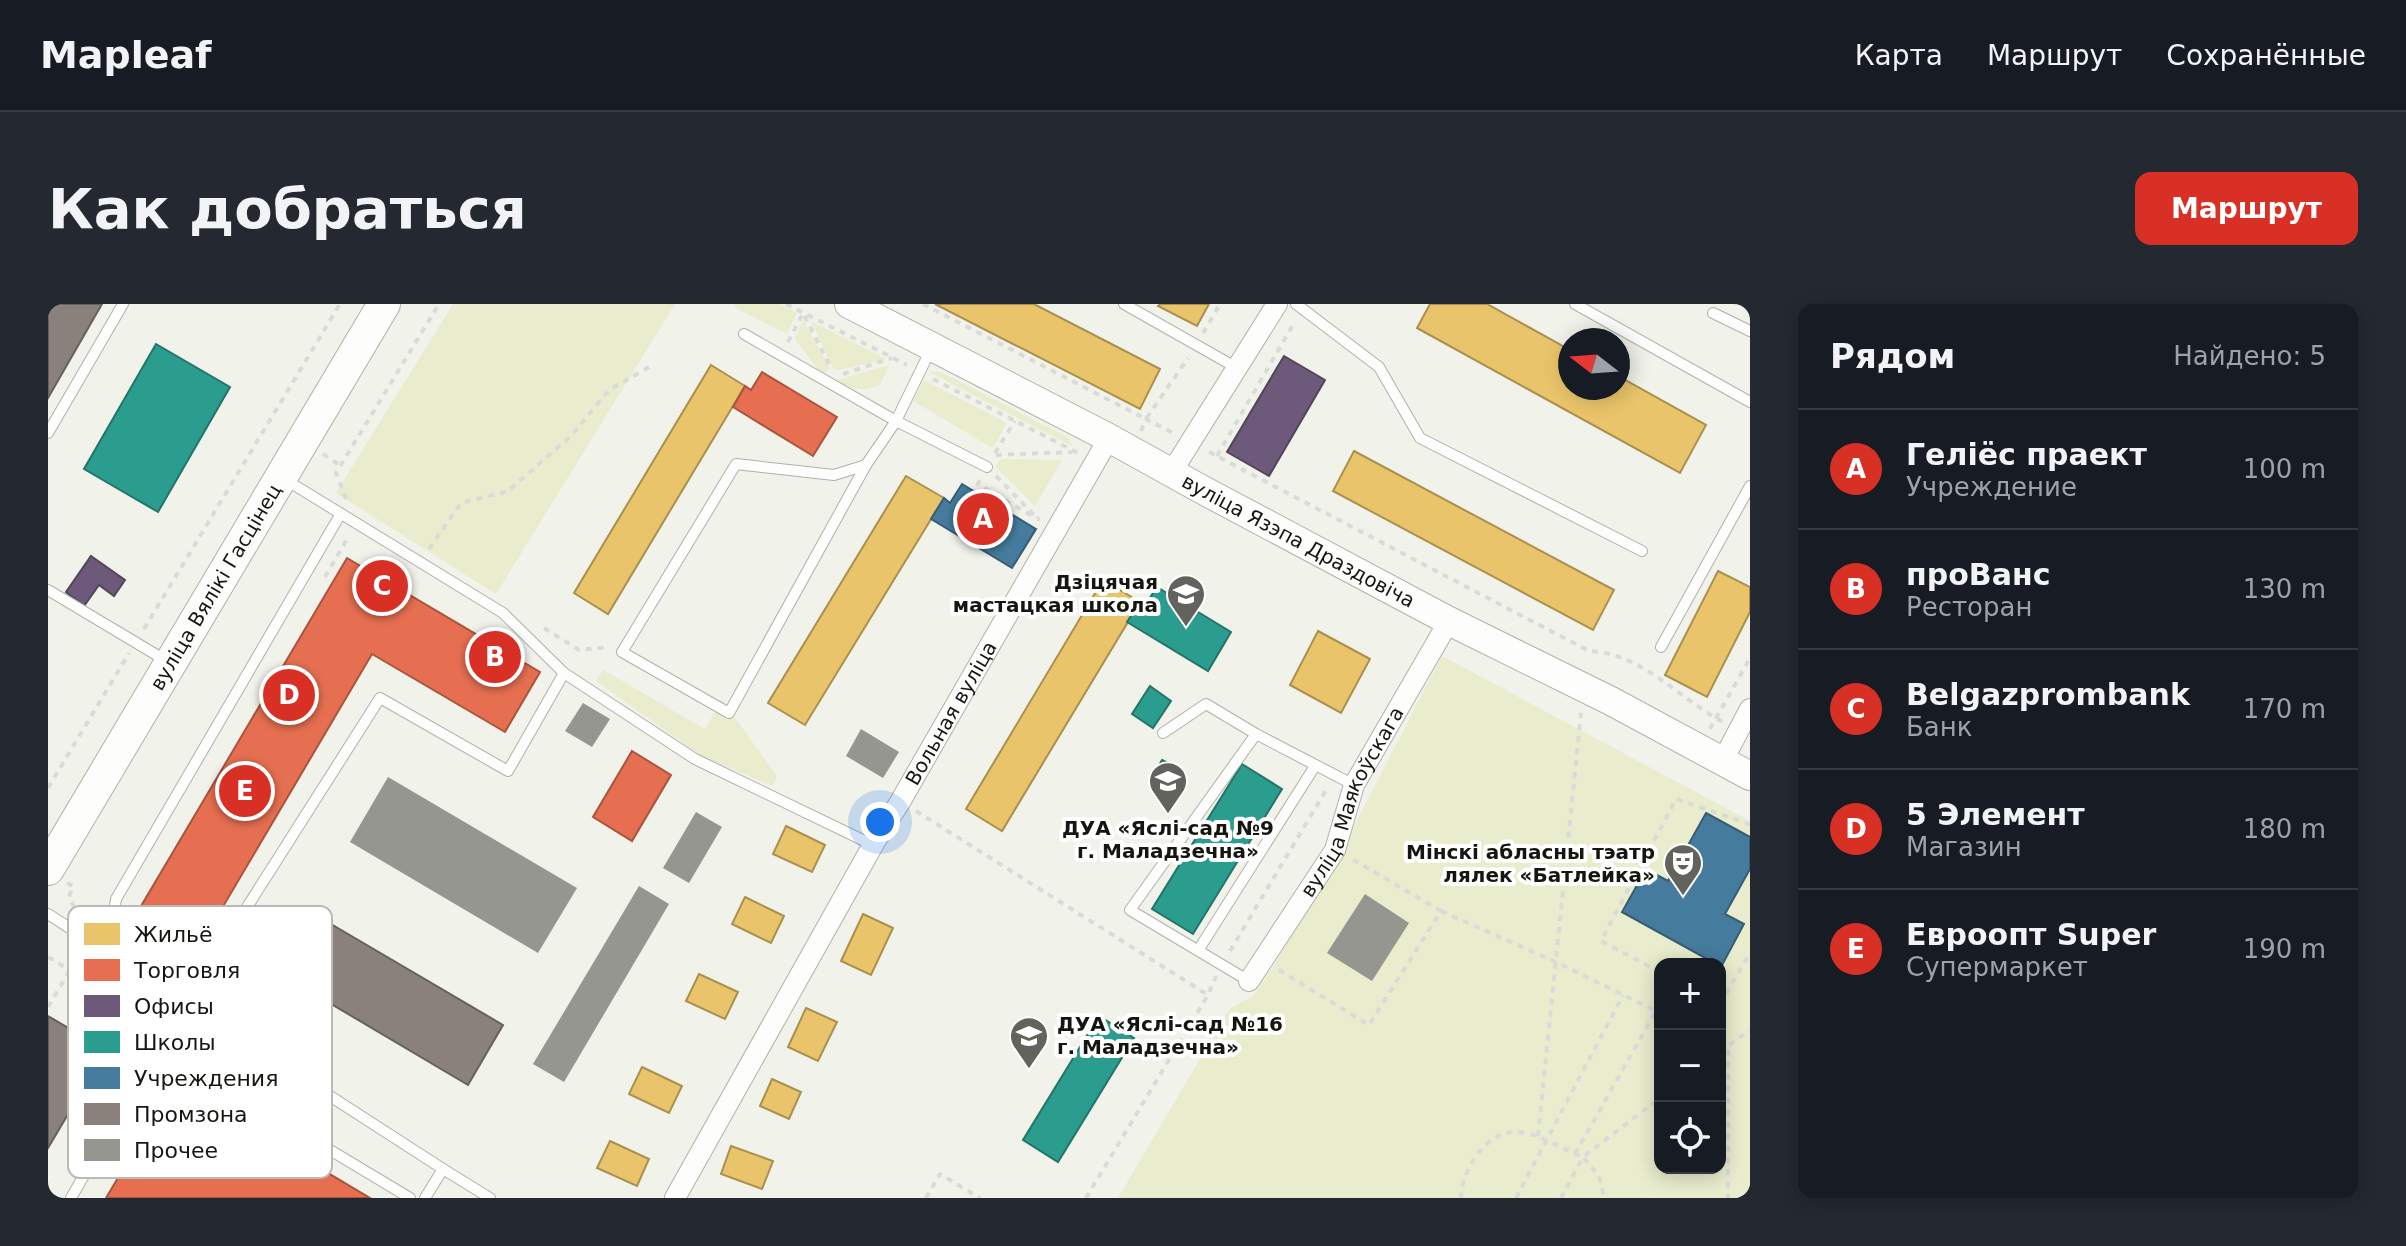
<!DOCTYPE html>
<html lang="ru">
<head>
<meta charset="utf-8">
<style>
	:root { --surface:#171b24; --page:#242831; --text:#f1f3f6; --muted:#9ea1a6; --line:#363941; --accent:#d93025 }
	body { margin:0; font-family:"DejaVu Sans",sans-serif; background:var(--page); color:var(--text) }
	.controls { position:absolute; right:24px; bottom:24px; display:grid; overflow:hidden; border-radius:16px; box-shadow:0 4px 20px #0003 }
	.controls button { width:72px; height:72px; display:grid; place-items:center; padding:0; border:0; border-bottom:2px solid var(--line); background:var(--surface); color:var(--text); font:40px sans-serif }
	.compass { position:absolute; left:1510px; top:24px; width:72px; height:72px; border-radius:50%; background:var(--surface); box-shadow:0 4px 20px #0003; rotate:287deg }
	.you { position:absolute; left:832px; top:518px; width:28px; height:28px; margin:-20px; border:6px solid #fff; border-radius:50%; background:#1a73e8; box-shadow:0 0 0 12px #1a73e833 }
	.badge { display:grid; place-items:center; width:52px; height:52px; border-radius:50%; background:var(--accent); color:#fff; font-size:26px; font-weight:700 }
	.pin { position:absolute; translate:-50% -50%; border:4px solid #fff; box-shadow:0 2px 8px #0006 }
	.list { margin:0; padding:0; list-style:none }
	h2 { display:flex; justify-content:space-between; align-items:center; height:104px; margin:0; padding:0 32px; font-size:34px }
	h2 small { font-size:26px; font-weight:400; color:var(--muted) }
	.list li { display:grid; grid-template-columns:52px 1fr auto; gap:24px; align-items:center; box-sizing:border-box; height:120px; padding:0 32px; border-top:2px solid var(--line) }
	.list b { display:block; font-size:30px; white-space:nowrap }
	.list p { margin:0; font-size:26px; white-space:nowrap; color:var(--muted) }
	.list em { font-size:26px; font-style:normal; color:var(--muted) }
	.icon { flex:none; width:44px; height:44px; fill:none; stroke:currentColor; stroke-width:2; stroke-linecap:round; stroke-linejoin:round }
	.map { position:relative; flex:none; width:1702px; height:894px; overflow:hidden; border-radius:16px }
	header { display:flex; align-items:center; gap:48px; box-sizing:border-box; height:112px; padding:0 40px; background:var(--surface); border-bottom:2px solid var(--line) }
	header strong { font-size:38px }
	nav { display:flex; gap:44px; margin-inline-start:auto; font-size:28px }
	.intro { display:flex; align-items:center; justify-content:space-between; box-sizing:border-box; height:192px; padding:0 48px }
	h1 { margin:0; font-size:56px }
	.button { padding:20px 36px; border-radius:16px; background:var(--accent); color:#fff; font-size:28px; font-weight:700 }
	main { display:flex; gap:48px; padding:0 48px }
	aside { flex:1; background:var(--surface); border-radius:16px; box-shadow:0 4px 20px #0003 }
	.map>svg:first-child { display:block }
</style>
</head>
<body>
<header>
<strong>Mapleaf</strong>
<nav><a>Карта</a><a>Маршрут</a><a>Сохранённые</a></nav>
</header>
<div class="intro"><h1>Как добраться</h1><a class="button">Маршрут</a></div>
<main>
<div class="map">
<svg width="1702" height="894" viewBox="0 0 1702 894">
	<rect width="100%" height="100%" fill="#f1f2ea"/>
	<g fill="#e9eccd" fill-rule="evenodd">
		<polygon points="405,0 627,0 448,290 288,189"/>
		<polygon points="687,0 731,0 749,9 739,30 686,3"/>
		<polygon points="755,16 782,64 774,71 747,35"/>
		<polygon points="763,17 838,55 791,66 785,64"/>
		<path d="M841 61 832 81C815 88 804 86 789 76Z"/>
		<polygon points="881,68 893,68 1021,134 1024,142"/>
		<polygon points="876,76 959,119 945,144 865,97"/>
		<polygon points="952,155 1014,156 987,202 948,163"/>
		<path d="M1394 352 1702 517V887L1699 894H1070L1182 704 1205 692 1225 663 1292 549ZM1612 660H1672V864H1612Z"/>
		<polygon points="555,366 657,425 674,396 729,472 725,482 655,453 548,377"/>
	</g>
	<g fill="#e9c46a" stroke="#aa904f" stroke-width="2">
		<polygon points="887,0 986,0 1112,65 1092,105"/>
		<polygon points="1112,0 1161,0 1149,22 1110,2"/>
		<polygon points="1382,0 1439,0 1522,46 1522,84 1570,84 1570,72 1658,121 1632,169 1369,24"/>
		<polygon points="663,61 697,82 560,310 526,289"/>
		<polygon points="1306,147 1566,286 1545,326 1285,187"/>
		<polygon points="858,172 896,194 757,421 720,399"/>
		<polygon points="1670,267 1702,283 1702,308 1659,393 1617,371"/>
		<polygon points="1055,276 1092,298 954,527 918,505"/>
		<polygon points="1270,327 1322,355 1293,409 1242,381"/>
		<polygon points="738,522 777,541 764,568 725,550"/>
		<polygon points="697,593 736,612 723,639 684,620"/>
		<polygon points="815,610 845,624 823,671 793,657"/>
		<polygon points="651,670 690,688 677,715 638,697"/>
		<polygon points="758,704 789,718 770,757 740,743"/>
		<polygon points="594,763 634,782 621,809 581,790"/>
		<polygon points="724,775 753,788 741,815 712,802"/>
		<polygon points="562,837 601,855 589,882 549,864"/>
		<polygon points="683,842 725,857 714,885 673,870"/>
	</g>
	<g fill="#e76f51" stroke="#a8543e" stroke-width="2">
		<polygon points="714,68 789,113 765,152 685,103 697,82 703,86"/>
		<polygon points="299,254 492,368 457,428 324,350 147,650 86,614"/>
		<polygon points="584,447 623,471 584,537 545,513"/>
		<polygon points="127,778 322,894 58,894"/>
	</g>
	<g fill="#6d597a" stroke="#53455a" stroke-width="2">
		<polygon points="1236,52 1277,76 1221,172 1179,148"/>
		<polygon points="43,252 77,276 66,292 51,281 36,302 18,288"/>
	</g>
	<g fill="#2a9d8f" stroke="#247469" stroke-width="2">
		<polygon points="108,40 182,83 110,208 36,165"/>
		<polygon points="1109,283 1183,328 1160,367 1079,318 1092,298 1097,301"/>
		<polygon points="1102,382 1123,397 1105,424 1084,410"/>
		<polygon points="1114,456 1130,464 1122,478 1106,470"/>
		<polygon points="1194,460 1234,485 1145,630 1104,605"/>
		<polygon points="1051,712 1086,734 1010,858 975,836"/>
	</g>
	<g fill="#457b9d" stroke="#375d73" stroke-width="2">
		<polygon points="914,180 988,225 964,264 883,215 896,194 902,199"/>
		<polygon points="1658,509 1702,533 1702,565 1677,610 1696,620 1673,663 1672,660 1668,660 1574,608 1598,565 1620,577"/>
	</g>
	<g fill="#8a817c" stroke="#67615c" stroke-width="2">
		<polygon points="0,0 54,0 0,94"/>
		<polygon points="254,603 455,721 420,781 219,662"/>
		<polygon points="0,712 58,746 0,844"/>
	</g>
	<g fill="#969691">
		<polygon points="535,399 562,415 544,443 517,427"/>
		<polygon points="813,425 851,448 835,474 798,452"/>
		<polygon points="340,473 529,584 490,649 302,538"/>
		<polygon points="648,508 674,523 641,579 615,564"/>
		<polygon points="591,582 621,600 516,778 485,760"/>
		<polygon points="1317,590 1361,619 1324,677 1279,649"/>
	</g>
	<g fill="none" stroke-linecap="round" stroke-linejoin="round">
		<defs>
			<g id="lane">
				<polyline points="1076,0 1189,64"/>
				<polyline points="1248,0 1331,63 1372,134 1594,247"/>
				<polyline points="1527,0 1702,98"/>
				<polyline points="1665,9 1702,27"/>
				<polyline points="696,30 848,117 939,163"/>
				<polyline points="0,129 75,0"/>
				<polyline points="818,161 681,409 574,348 688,160 786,171 818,161 848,117 883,45"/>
				<polyline points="238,176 455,309 516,369 647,455 825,541"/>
				<polyline points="292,211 68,595 64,622 72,630 152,677 110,743 362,894"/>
				<polyline points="0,286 117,356"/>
				<polyline points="1613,343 1702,182"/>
				<polyline points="1115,429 1158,400 1208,430"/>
				<polyline points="0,610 395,865 377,894"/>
				<polyline points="1151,645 1267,462"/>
				<polyline points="152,677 332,394 460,467 516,369"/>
				<polyline points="1201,677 1082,606 1208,430 1306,481"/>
				<polyline points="395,865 442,894"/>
				<polyline points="23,894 110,743"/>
			</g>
			<g id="street">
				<polyline points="1123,169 1229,0"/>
				<polyline points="1674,458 1702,405"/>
				<path id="s1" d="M1201 677 1287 546 1306 481 1401 317"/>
				<path id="s2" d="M627 894 825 541 852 498 1061 134"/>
			</g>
			<g id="secondary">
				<path id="s3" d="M801 0 1061 134 1153 185 1401 317 1563 397 1702 472"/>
			</g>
			<g id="primary">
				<path id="s4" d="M0 565 336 0"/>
			</g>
		</defs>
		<use href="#lane" stroke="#b0b1ab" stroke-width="12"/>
		<use href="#street" stroke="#b0b1ab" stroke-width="22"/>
		<use href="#secondary" stroke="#b0b1ab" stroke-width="30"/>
		<use href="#primary" stroke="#b0b1ab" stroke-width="34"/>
		<g stroke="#dadbd8" stroke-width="4" stroke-dasharray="6 6" stroke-linecap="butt">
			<polyline points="738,0 859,61"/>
			<polyline points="875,0 1098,115 1140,54"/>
			<polyline points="1155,29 1172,0"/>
			<polyline points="740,38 755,9 781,60"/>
			<polyline points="795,70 844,54"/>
			<polyline points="885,75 1030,149"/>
			<polyline points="1093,127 1098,115 1125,129"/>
			<path d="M1161 148 1541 347C1594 349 1630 394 1675 418"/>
			<polyline points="947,149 967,117"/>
			<polyline points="275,150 293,162"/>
			<polyline points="948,151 1024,148"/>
			<polyline points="1169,152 1246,19"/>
			<polyline points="948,172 990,215 991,213"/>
			<polyline points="932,176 930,180 984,212"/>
			<polyline points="298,195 288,169 391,0"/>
			<polyline points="381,245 413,199 460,187 523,132 561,86 601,63"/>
			<polyline points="277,273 301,232"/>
			<polyline points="496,324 531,346 561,343"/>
			<polyline points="96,325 292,0"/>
			<polyline points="1662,425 1702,354"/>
			<polyline points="0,484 81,349"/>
			<polyline points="868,507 1160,691"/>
			<polyline points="19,579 25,582 21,593 29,609"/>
			<polyline points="1393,607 1508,658 1612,709"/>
			<polyline points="1182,647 1280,483"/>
			<polyline points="0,653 22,666"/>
			<polyline points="1231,666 1321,721 1393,607 1304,555"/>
			<polyline points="1612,668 1553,637 1628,495 1701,520 1702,518"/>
			<polyline points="1672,700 1702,649"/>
			<polyline points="0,703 22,666 46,667 50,660"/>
			<polyline points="1672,739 1680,742 1680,894"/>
			<polyline points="1672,748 1702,726"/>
			<polyline points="1490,832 1533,409"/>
			<polyline points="1527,850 1608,707"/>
			<polyline points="878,894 892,870 932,894"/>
			<polyline points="1038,894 1160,691 1168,672"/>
			<path d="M1413 894C1413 867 1439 825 1470 828 1493 830 1513 845 1535 853L1612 794"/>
			<polyline points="1468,894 1575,691"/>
			<polyline points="1513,894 1535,853 1551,872 1556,894"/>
			<polyline points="1697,894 1702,884"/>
		</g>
		<use href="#lane" stroke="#fdfdfc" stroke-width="10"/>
		<use href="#street" stroke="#fdfdfc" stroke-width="20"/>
		<use href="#secondary" stroke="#fdfdfc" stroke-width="28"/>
		<use href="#primary" stroke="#fdfdfc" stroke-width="32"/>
	</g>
	<defs>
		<symbol id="school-pin" viewBox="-11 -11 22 30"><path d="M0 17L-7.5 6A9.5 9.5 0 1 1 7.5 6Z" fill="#63635d" stroke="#fff"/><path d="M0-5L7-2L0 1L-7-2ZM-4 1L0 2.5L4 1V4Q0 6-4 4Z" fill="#fff"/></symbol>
		<symbol id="theatre-pin" viewBox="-11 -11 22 30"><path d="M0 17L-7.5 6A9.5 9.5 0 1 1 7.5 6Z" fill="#63635d" stroke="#fff"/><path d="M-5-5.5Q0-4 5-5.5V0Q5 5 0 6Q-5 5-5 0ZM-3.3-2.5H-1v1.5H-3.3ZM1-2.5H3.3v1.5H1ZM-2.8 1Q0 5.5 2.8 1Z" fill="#fff"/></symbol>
	</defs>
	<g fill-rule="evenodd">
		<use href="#school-pin" x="1116" y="268" width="44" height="60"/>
		<use href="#school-pin" x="1098" y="455" width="44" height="60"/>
		<use href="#theatre-pin" x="1613" y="537" width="44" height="60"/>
		<use href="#school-pin" x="959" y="710" width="44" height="60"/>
	</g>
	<g text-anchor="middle" stroke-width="8" stroke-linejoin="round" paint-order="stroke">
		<g font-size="20" fill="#161611" stroke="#fff">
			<text dy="7" stroke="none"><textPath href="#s3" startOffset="508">вуліца Язэпа Драздовіча</textPath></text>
			<text dy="7" stroke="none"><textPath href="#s4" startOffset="328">вуліца Вялікі Гасцінец</textPath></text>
			<text dy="7" stroke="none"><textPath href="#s2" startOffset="558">Вольная вуліца</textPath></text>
			<text dy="7" stroke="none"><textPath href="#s1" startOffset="208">вуліца Маякоўскага</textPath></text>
		</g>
		<g font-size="20" font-weight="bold" fill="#161611" stroke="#fff" text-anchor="end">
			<text x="1110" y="285">Дзіцячая<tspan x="1110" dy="23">мастацкая школа</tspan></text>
			<text x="1120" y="531" text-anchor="middle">ДУА «Яслі-сад №9<tspan x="1120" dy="23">г. Маладзечна»</tspan></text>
			<text x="1607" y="555">Мінскі абласны тэатр<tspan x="1607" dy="23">лялек «Батлейка»</tspan></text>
			<text x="1009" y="727" text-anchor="start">ДУА «Яслі-сад №16<tspan x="1009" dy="23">г. Маладзечна»</tspan></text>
		</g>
	</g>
	<rect x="20" y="602" width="264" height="272" rx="12" fill="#fff" stroke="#b9b9b8" stroke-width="2"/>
	<rect x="36" y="619" width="36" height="22" fill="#e9c46a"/>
	<rect x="36" y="655" width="36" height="22" fill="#e76f51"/>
	<rect x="36" y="691" width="36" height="22" fill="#6d597a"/>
	<rect x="36" y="727" width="36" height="22" fill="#2a9d8f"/>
	<rect x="36" y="763" width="36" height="22" fill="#457b9d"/>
	<rect x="36" y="799" width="36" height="22" fill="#8a817c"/>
	<rect x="36" y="835" width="36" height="22" fill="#969691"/>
	<g font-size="22" fill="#161611">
		<text x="86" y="638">Жильё</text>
		<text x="86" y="674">Торговля</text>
		<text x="86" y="710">Офисы</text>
		<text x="86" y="746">Школы</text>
		<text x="86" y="782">Учреждения</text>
		<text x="86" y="818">Промзона</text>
		<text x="86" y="854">Прочее</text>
	</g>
</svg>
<div class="controls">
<button>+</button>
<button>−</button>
<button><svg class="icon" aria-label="locate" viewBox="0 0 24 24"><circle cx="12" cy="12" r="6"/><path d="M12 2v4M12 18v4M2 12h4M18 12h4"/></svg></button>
</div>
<svg class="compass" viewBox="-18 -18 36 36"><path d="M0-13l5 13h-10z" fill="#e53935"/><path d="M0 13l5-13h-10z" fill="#9ea1a6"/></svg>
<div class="you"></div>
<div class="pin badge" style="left:935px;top:215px">A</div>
<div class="pin badge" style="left:447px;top:353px">B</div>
<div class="pin badge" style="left:334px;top:282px">C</div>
<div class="pin badge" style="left:241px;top:391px">D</div>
<div class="pin badge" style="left:197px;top:487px">E</div>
</div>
<aside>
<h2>Рядом<small>Найдено: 5</small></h2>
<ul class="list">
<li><span class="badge">A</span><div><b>Геліёс праект</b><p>Учреждение</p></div><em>100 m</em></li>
<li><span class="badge">B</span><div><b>проВанс</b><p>Ресторан</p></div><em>130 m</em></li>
<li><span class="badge">C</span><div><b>Belgazprombank</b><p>Банк</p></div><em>170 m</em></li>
<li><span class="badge">D</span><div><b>5 Элемент</b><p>Магазин</p></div><em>180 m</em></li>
<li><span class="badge">E</span><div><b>Евроопт Super</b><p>Супермаркет</p></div><em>190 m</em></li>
</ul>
</aside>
</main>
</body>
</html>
